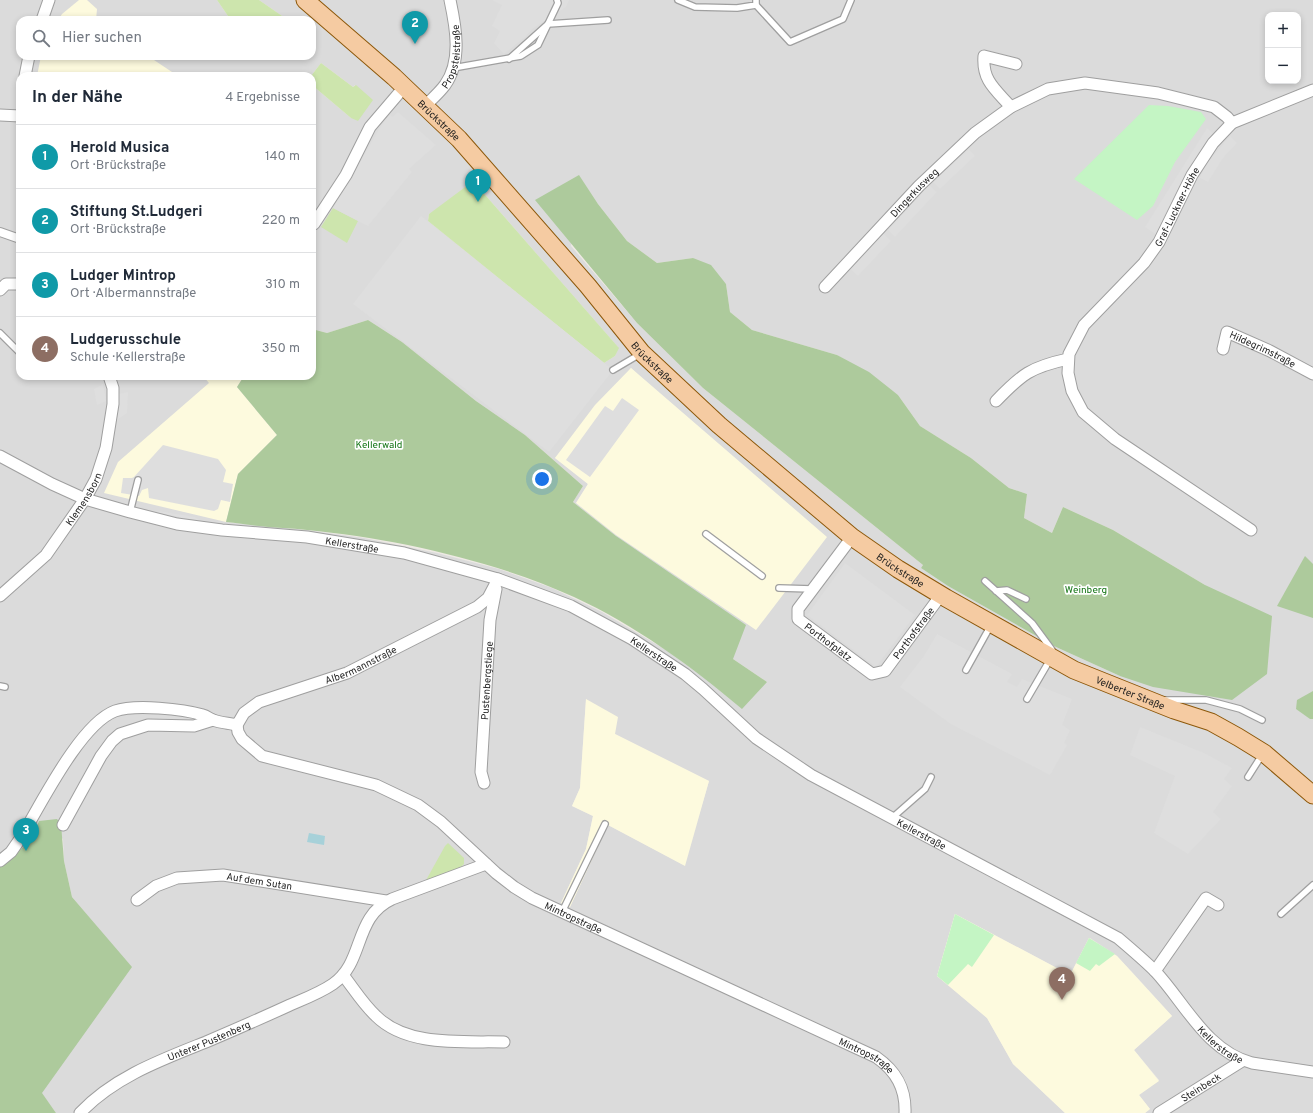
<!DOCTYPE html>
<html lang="de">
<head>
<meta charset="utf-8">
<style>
	:root { --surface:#fff; --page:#f6f6f7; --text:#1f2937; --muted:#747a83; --line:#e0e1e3; --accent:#d93025 }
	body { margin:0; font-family:Overpass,sans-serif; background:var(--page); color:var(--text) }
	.controls { position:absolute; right:12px; top:12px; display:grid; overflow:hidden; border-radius:8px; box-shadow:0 2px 6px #0003 }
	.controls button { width:36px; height:36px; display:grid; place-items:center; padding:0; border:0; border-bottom:1px solid var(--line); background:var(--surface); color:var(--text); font:20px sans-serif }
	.you { position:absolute; left:542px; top:479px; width:14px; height:14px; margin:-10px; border:3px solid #fff; border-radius:50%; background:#1a73e8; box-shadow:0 0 0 6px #1a73e833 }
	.badge { display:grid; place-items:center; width:26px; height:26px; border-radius:50%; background:var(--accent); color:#fff; font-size:13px; font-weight:700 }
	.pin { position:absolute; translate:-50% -33px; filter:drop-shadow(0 1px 2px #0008) }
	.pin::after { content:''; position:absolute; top:21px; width:14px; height:12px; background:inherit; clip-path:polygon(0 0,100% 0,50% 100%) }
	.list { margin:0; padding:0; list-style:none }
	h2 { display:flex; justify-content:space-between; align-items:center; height:52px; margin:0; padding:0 16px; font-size:17px }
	h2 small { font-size:13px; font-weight:400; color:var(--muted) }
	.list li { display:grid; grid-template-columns:26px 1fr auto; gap:12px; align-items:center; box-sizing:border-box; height:64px; padding:0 16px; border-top:1px solid var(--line) }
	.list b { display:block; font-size:15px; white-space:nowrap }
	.list p { margin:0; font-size:13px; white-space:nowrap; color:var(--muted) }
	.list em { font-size:13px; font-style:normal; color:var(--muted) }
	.icon { flex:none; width:22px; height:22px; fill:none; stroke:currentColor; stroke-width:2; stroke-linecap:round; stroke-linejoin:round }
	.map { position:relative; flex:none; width:1313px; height:1113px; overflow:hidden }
	.search { position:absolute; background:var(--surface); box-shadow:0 2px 6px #0003; left:16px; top:16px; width:300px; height:44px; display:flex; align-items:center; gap:10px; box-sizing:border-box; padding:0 14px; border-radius:12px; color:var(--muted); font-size:15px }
	.panel { position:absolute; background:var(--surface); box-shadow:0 2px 6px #0003; left:16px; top:72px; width:300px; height:308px; border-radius:12px }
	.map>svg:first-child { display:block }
</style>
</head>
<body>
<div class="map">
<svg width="1313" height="1113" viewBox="0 0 1313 1113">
	<rect width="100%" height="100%" fill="#eeeae4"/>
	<path fill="#dbdbdb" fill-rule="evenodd" d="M0 0H217L228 16 234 20H20V56H286L290 58 292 56H312V20H288L259 0H1313V1113H1145L1150 1109 1139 1095 1159 1080 1134 1050 1172 1016 1132 972 1117 956 1090 938 1070 975 955 914 937 976 987 1018 1013 1064 1065 1113H56L41 1093 131 967 72 897 64 861 63 839 39 821 30 842 0 865ZM1268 15H1298V81H1268ZM321 63 353 87 355 85 351 118 312 85V329L327 333 368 320 402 342 476 401 525 435 583 486 573 502 616 536 733 659 767 682 709 681 666 650 602 612 552 588 499 569 437 553 364 538 307 530 226 522 277 435 237 387 244 376H20V76H311ZM579 176 598 204 627 241 657 263 693 258 726 284 730 312 752 330 837 355 898 395 920 426 971 458 1009 488 1027 494 1024 518 1052 533 1063 507 1113 530 1205 585 1120 676 1056 647 948 586 921 568 923 565 703 388 637 323 571 246ZM480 189 618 347 615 356 604 363 428 221 429 214ZM631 368 644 380 826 537 576 503 588 484 555 458ZM586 699 615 734 709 781 684 865 608 825 570 907 561 903 586 849 593 816 572 806 580 788Z"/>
	<g fill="#fdfade">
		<polygon points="79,0 87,0 97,9 96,20 58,20 62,14"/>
		<polygon points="41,56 148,56 175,74 174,76 37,76"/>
		<polygon points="631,368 827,537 756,630 616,535 576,503 588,484 555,458 595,405"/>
		<polygon points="203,376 244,376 237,387 277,435 238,474 226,522 104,493 118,462 209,383"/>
		<polygon points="586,699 618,717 615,734 709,781 685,866 608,825 570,907 561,903 586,849 593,816 572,806 580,788"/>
		<polygon points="955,914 1070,975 1089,938 1117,956 1172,1016 1134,1050 1159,1081 1139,1095 1150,1109 1145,1113 1065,1113 1013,1064 987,1018 937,976"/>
	</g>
	<g fill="#cde5ad">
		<polygon points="217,0 259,0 288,20 234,20 228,16"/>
		<polygon points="321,63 353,87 356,85 373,100 358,121 351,118 312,85 311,76"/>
		<polygon points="468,185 480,189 619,348 615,356 604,363 428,221 429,214"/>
		<polygon points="333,208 358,221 347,243 321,227"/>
		<polygon points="448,843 464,858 464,864 460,868 425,882 445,846"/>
	</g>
	<g fill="#adca9c">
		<polygon points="579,175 598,204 627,241 657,263 693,258 711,265 726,284 730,312 752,330 837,355 869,372 898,395 920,426 971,458 1009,488 1027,494 1024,518 1052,533 1063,507 1113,530 1205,585 1272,616 1267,674 1232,700 1153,687 1120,676 1056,647 948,586 921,568 923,565 703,388 637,323 535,200"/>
		<path d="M368 320 402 342 476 401 525 435 583 486 573 502 616 536 746 625 733 659 767 682 742 709C691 666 635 625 574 597 495 561 393 538 307 530 291 528 275 528 259 526 248 525 237 523 226 522L238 474 277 435 237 387 244 376H312V329L327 333Z"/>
		<polygon points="1305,556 1313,564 1313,618 1277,606"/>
		<polygon points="1313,691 1313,719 1310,719 1296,709 1297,700"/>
		<polygon points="57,819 61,824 64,861 72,897 132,967 42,1093 56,1113 0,1113 0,865 30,842 39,821"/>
	</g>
	<g fill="#c4f5c4">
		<polygon points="1149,105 1168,106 1201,112 1206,119 1175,162 1153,206 1137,220 1074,179"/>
		<polygon points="955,914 994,935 972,967 968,964 948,985 937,976"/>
		<polygon points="1089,938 1115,954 1099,966 1096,964 1090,971 1076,963"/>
	</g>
	<g fill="#dedede">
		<polygon points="492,0 569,0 566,7 532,29 526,36 504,54 494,43 500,31 492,26 502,5"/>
		<polygon points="398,112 436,145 409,169 412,172 368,226 333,208 381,126 390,114 392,117"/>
		<polygon points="1207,128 1216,136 1158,236 1145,227"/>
		<polygon points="1230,136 1237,143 1223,158 1208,182 1200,178 1206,164"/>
		<polygon points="969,149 975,156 940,189 933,182"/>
		<polygon points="929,185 937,192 895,237 888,230"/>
		<polygon points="421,216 613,370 549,452 353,304"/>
		<polygon points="883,233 891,241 858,276 850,269"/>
		<polygon points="103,384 106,401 97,405 94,389"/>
		<polygon points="128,392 127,413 117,420 119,394"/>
		<polygon points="622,398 639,410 590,477 566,460 605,406 613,411"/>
		<polygon points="163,445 218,459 226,470 223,482 233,484 230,502 221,500 218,509 214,511 149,498 148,488 142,490 139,496 121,493 123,478 132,478 134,477"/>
		<polygon points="158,511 195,517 202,522 156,512"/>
		<polygon points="845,563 915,615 876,667 807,615"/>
		<polygon points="937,634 1012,674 1007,682 1017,687 1022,679 1072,699 1062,725 1070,730 1064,743 1067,745 1050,775 951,724 900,687 924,656"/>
		<polygon points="1140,727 1204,753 1232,768 1224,779 1232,786 1213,812 1221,819 1188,854 1154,833 1175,776 1130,755"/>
	</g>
	<polygon fill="#a7d1d9" points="309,833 325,836 324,845 307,842"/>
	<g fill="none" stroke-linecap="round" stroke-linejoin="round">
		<defs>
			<g id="service">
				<polyline points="678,0 695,7 737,8 756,5 756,0"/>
				<polyline points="756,5 790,42 843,19 851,0"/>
				<polyline points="509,59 548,24 608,20"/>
				<polyline points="453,68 521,56 538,45 558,3 557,0"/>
				<polyline points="0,333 20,353"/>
				<polyline points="613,370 640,354"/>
				<polyline points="130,512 138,480"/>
				<polyline points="706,534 762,576"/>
				<polyline points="985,581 1032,623 1052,650 1051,658 1027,699"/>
				<polyline points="779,588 812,589"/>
				<polyline points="996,591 1007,590 1026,599"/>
				<polyline points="966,670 991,625"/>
				<polyline points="0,686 5,687"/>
				<polyline points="1164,700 1206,700 1240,709 1262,720"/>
				<polyline points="1248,777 1262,755"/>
				<polyline points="892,818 925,789 931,777"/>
				<polyline points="562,912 605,824"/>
				<polyline points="1281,914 1313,885"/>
			</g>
			<polyline id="pedestrian" points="0,232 20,239"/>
			<g id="minor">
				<polyline points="42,20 49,0"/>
				<polyline points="25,76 29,56"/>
				<path id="s1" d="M425 106C432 99 439 93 445 85 462 61 456 28 450 0"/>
				<path d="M1011 107C996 90 982 81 984 56L1016 64"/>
				<polyline points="0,115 20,116"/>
				<polyline points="314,224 346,175 370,127 405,86"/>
				<path id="s2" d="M825 287 919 186 975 133 1011 107 1048 89 1085 83 1158 93 1214 107 1227 117 1232 123"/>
				<polyline points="0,290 6,284 20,284"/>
				<path id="s3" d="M1223 349 1227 332 1270 351 1313 374"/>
				<path d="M996 401C1022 374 1031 367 1068 359"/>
				<path id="s4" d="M0 456 52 484 85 499 130 512 177 524 222 530 307 537 404 553 498 579 571 606 632 639 685 674 703 689 756 738 811 775 1118 938C1131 949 1144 960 1155 971 1185 1003 1206 1051 1252 1063L1313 1072"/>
				<path id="s5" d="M1251 530 1115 439 1083 412 1072 391 1068 373 1069 354 1084 325 1144 263 1159 242 1192 175 1213 143 1232 123 1313 90"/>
				<path id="s6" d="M852 537 798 609V619L872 674 885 671 941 595"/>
				<path id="s7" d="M0 596 46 555 85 499 96 479 106 448 113 404V388L109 376"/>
				<path id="s8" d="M237 725 238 732 242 739 262 756 376 785 418 805 441 822 496 873 514 887 532 898 876 1057C896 1071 906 1088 905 1113"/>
				<path id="s9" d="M484 783 481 772 490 620 496 589"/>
				<polyline points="63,825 101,756 112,741 120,734 148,725 194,726 213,720"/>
				<path id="s10" d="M0 861 11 852 20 839C40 806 80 724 115 711 135 704 183 709 203 715 207 716 210 719 213 720 221 723 229 723 237 725L244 713 259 702 347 673 477 607 488 598 498 579"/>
				<path id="s11" d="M137 900 156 886 177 878 223 875 386 901"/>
				<polyline points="1155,971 1206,898 1218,905"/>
				<path d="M343 975C354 989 363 1004 376 1016 407 1047 462 1041 504 1042"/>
				<path id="s12" d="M80 1113C114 1077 161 1060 206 1042 234 1030 262 1018 290 1005 304 999 320 993 333 984 365 962 353 917 392 899L486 864"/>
				<path id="s13" d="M1159 1113 1242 1061"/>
			</g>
			<g id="primary">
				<path id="s14" d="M305 0 394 77 459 139 588 286 642 353 719 425 852 537 898 569 946 598 1074 670 1174 710 1211 722 1238 737 1264 753 1313 795"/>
			</g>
		</defs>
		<use href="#service" stroke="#9f9f9f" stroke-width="8"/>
		<use href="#pedestrian" stroke="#9f9f9f" stroke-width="10"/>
		<use href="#minor" stroke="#9f9f9f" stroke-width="13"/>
		<use href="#primary" stroke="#8d580a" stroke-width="19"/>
		<use href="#service" stroke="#fff" stroke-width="5.5"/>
		<use href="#pedestrian" stroke="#fff" stroke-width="8"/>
		<use href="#minor" stroke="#fff" stroke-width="11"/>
		<use href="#primary" stroke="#f5cba2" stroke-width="17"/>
	</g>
	<g text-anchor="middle" stroke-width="3.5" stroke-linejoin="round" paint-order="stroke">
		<g font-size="10" fill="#1e1e1e" stroke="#fff">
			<text dy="4" stroke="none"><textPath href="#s1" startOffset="59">Propsteistraße</textPath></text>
			<text dy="4" stroke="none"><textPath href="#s14" startOffset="180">Brückstraße</textPath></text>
			<text dy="4" stroke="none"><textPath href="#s2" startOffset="130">Dingerkusweg</textPath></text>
			<text dy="4" stroke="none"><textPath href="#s5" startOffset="451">Graf-Luckner-Höhe</textPath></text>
			<text dy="4" stroke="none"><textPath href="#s3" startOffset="57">Hildegrimstraße</textPath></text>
			<text dy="4" stroke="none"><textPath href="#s14" startOffset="503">Brückstraße</textPath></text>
			<text dy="4" stroke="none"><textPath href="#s7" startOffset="129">Klemensborn</textPath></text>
			<text dy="4" stroke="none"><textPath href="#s4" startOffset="367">Kellerstraße</textPath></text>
			<text dy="4" stroke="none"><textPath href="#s14" startOffset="827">Brückstraße</textPath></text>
			<text dy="4" stroke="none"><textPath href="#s6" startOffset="253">Porthofstraße</textPath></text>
			<text dy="4" stroke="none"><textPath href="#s6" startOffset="138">Porthofplatz</textPath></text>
			<text dy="4" stroke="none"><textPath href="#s4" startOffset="691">Kellerstraße</textPath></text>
			<text dy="4" stroke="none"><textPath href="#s10" startOffset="457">Albermannstraße</textPath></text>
			<text dy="4" stroke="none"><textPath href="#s9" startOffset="103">Pustenbergstiege</textPath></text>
			<text dy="4" stroke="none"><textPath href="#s14" startOffset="1088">Velberter Straße</textPath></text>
			<text dy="4" stroke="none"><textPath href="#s4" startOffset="1015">Kellerstraße</textPath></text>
			<text dy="4" stroke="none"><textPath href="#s11" startOffset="129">Auf dem Sutan</textPath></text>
			<text dy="4" stroke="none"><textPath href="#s8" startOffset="399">Mintropstraße</textPath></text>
			<text dy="4" stroke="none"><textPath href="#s12" startOffset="149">Unterer Pustenberg</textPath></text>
			<text dy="4" stroke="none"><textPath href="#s4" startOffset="1386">Kellerstraße</textPath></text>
			<text dy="4" stroke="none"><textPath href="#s8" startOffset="723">Mintropstraße</textPath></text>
			<text dy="4" stroke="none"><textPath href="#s13" startOffset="49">Steinbeck</textPath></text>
		</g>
		<g font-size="10" fill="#137414" stroke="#fff">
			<text x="379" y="448">Kellerwald</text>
			<text x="1086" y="593">Weinberg</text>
		</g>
	</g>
</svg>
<div class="controls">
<button>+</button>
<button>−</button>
</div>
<div class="you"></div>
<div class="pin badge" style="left:478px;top:202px;background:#0f9aa8">1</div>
<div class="pin badge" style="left:415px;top:44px;background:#0f9aa8">2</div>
<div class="pin badge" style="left:26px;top:851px;background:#0f9aa8">3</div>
<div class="pin badge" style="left:1062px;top:1000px;background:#8d6e63">4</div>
<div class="search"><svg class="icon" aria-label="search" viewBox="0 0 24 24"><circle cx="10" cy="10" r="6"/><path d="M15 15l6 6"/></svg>Hier suchen</div>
<section class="panel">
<h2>In der Nähe<small>4 Ergebnisse</small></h2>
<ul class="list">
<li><span class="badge" style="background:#0f9aa8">1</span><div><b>Herold Musica</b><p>Ort · Brückstraße</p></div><em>140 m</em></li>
<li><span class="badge" style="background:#0f9aa8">2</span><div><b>Stiftung St.Ludgeri</b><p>Ort · Brückstraße</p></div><em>220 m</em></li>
<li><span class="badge" style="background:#0f9aa8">3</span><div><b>Ludger Mintrop</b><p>Ort · Albermannstraße</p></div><em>310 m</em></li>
<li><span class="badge" style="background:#8d6e63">4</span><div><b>Ludgerusschule</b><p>Schule · Kellerstraße</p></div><em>350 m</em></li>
</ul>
</section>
</div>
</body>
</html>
